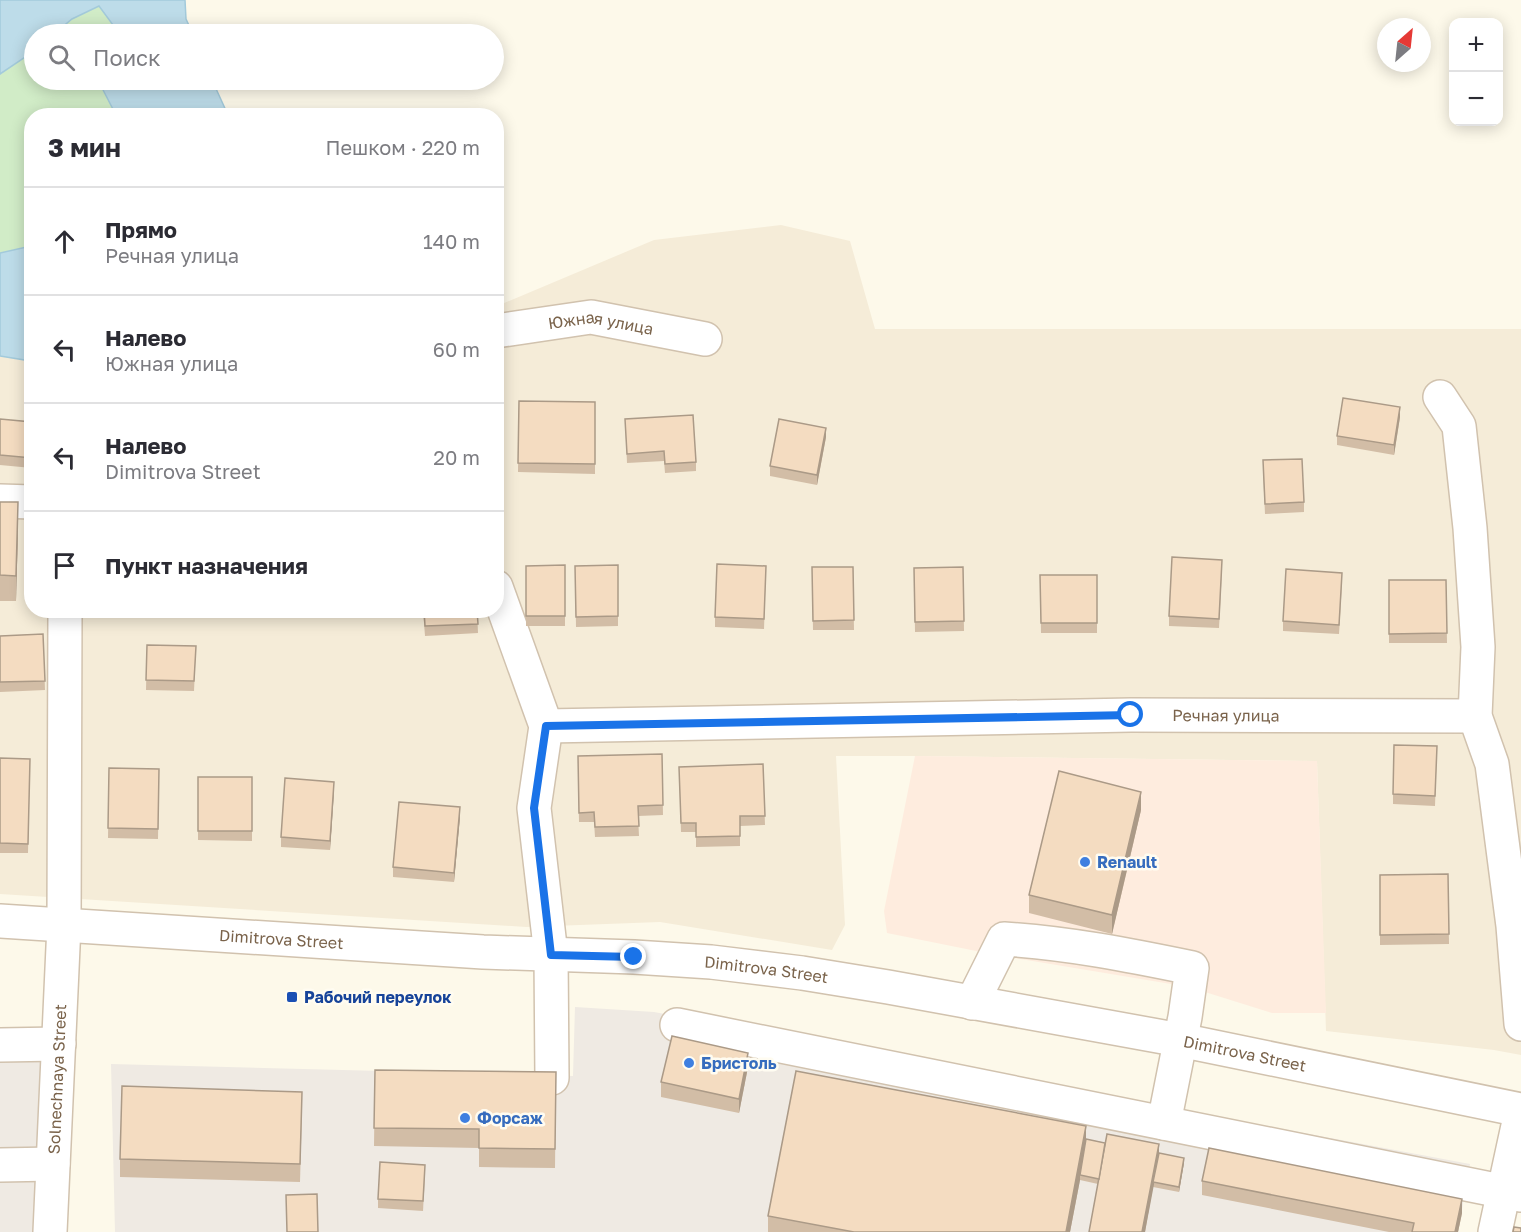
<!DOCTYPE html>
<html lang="ru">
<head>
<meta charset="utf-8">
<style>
	:root { --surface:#fff; --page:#f2f2f3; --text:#2b2b33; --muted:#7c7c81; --line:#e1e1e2 }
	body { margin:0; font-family:"Golos Text",sans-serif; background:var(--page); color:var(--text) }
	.controls { position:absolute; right:18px; top:18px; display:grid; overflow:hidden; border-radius:12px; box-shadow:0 3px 15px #0003 }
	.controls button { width:54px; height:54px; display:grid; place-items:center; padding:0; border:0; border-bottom:2px solid var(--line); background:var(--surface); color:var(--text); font:30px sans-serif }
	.compass { position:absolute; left:1377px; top:18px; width:54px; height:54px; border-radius:50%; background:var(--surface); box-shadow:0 3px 15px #0003; rotate:27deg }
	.stop { position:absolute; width:18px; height:18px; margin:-14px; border:4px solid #1a73e8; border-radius:50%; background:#fff }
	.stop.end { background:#1a73e8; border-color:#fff; box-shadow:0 2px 6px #0008 }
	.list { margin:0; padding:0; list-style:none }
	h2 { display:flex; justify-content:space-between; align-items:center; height:78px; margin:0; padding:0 24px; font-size:26px }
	h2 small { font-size:20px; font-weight:400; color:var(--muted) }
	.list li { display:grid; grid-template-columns:39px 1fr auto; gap:18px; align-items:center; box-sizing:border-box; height:108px; padding:0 24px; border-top:2px solid var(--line) }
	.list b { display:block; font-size:22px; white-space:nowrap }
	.list p { margin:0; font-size:20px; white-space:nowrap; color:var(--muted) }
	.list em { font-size:20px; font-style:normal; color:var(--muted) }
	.icon { flex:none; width:33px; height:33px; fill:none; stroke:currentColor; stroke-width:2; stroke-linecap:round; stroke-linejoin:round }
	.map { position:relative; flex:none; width:1521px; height:1232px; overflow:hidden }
	.search { position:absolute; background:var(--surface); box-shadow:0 3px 15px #0003; left:24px; top:24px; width:480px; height:66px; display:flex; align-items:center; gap:15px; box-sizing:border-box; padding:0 21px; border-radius:33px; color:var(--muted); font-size:22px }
	.panel { position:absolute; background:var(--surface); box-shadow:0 3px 15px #0003; left:24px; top:108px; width:480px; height:510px; border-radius:24px }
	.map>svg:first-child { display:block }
</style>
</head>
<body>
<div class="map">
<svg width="1521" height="1232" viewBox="0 0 1521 1232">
	<rect width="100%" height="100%" fill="#fdf9ea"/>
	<polygon fill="#f5ecd8" points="781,225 850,241 875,329 1521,329 1521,1055 1494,1050 1326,1031 1317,761 915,756 836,756 845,925 832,950 660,922 526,927 0,894 0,356 31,361 32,610 496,610 497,306 654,240"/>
	<polygon fill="#feecde" points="915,756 1317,761 1326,1013 1272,1013 1189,987 996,955 887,933 884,911"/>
	<g fill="#efeae3">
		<polygon points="575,1007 654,1012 1470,1164 1458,1232 115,1232 111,1064 573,1076"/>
		<polygon points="0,1034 41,1034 36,1232 0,1232"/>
	</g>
	<g fill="#d1ecc7">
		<polygon points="99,6 116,29 113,34 54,34 72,19"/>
		<polygon points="34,51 34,80 101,80 100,84 116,115 32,116 31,246 0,253 0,74"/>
	</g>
	<g fill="#bddce9" stroke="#a3cadb" stroke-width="1.5">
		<polygon points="0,0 185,0 186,19 193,34 113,34 116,29 99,6 72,19 54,34 34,34 34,51 0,74"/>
		<polygon points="101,80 212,80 228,115 116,115 100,84"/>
		<polygon points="31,246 32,246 31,361 0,356 0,253"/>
	</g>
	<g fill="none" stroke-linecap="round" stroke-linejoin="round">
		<defs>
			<g id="minor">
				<path id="s1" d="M496 331 591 317 705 339"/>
				<polyline points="1440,397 1459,426 1470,528 1478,647 1475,716 1492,764 1513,926 1521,1024"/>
				<polyline points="0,501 32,502"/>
				<polyline points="496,587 546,726 534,808 551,955 552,1078"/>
				<path id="s2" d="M546 726 1131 715 1475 716"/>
				<path id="s3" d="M0 921 483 952 634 957 711 962 802 973 888 987 1180 1040 1521 1110"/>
				<path d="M972 1003 1004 939C1068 943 1129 955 1192 968L1185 1017 1164 1123"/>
				<polyline points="677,1025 1521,1195"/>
				<polyline points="0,1045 59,1044"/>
				<polyline points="0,1165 53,1164"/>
				<path id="s4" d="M50 1232 64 925 65 610"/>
				<polyline points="1495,1232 1521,1112"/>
			</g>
		</defs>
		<use href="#minor" stroke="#d1c2ae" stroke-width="36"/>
		<use href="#minor" stroke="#fff" stroke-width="33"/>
	</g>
	<g fill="#d2bda6">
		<polygon points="519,401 595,402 595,474 518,472"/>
		<polygon points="1400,417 1394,455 1337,445 1337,436"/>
		<polygon points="0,419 32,422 32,468 0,465"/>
		<polygon points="625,419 696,462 696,471 665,473 664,461 627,463"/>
		<polygon points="826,437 817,485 770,476 770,466"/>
		<polygon points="1263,470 1304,502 1304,512 1265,514"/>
		<polygon points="0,502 18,528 16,601 0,601"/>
		<polygon points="565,565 565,626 526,626 526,566"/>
		<polygon points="618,565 618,626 576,627 575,566"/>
		<polygon points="766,566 764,629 715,627 715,617"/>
		<polygon points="812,567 853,567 854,630 813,630"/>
		<polygon points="963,567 964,631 915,632 914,568"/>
		<polygon points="1222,570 1219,628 1169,626 1169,616"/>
		<polygon points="1040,575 1097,575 1097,633 1041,633"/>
		<polygon points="1389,580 1446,580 1447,643 1389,643"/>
		<polygon points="1342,583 1339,634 1283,631 1283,621"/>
		<polygon points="115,610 168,610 168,613 115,615"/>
		<polygon points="423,610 477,610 478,633 425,636"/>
		<polygon points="43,634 45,690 0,692 0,636"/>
		<polygon points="147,645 196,646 194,691 146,690"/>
		<polygon points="1437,746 1435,806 1393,804 1393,794"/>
		<polygon points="662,754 663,815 638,816 639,836 595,837 594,822 579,822 578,756"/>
		<polygon points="0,758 30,759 28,853 0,853"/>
		<polygon points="763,764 765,825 740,826 740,846 696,847 696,832 681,832 679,767"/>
		<polygon points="109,768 159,769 158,839 108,838"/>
		<polygon points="198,777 252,777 252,841 198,840"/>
		<polygon points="334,791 330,850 281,847 281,837"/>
		<polygon points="1141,810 1112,934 1029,913 1029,895"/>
		<polygon points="460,817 454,882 393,877 393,867"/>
		<polygon points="1448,874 1449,944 1380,945 1380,875"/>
		<polygon points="748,1067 739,1113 661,1097 661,1082"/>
		<polygon points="375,1070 556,1072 555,1168 479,1167 479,1148 374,1146"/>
		<polygon points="302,1110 300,1182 120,1177 120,1159"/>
		<polygon points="1086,1139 1159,1153 1184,1163 1179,1192 1153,1187 1153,1186 1145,1232 1089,1232 1098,1184 1080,1180 1070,1232 768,1232 768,1216"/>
		<polygon points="425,1175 423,1211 378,1208 378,1199"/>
		<polygon points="1202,1181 1462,1213 1458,1232 1389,1232 1202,1195"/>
	</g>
	<g fill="#ab9a87">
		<polygon points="1400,407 1400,417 1394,455 1394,445"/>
		<polygon points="826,428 826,437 817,485 817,475"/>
		<polygon points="18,502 18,528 16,601 16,576"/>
		<polygon points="334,782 334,791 330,850 330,841"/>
		<polygon points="1141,792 1141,810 1112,934 1112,915"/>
		<polygon points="460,807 460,817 454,882 454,873"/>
		<polygon points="748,1053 748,1067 739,1113 739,1099"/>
		<polygon points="1086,1126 1086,1144 1080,1175 1080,1180 1070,1232 1066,1232"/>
		<polygon points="1159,1144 1159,1158 1145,1232 1142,1232"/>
		<polygon points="1184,1158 1184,1163 1179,1192 1179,1187"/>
		<polygon points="1462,1199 1462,1213 1458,1232 1455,1232"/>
	</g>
	<g fill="#f4dcc1" stroke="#ab9a87" stroke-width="1.5">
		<polygon points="1343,398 1400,407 1394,445 1337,436"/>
		<polygon points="519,401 595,402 595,464 518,463"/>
		<polygon points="693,415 696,462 665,464 664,451 627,454 625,419"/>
		<polygon points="0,419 32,422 32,458 0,455"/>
		<polygon points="779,419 826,428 817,475 770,466"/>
		<polygon points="1302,459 1304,502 1265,504 1263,460"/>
		<polygon points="0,502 18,502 16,576 0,575"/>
		<polygon points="1172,557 1222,560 1219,619 1169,616"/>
		<polygon points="717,564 766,566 764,619 715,617"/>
		<polygon points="565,565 565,616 526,616 526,566"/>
		<polygon points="618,565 618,616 576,617 575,566"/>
		<polygon points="812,567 853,567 854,620 813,621"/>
		<polygon points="963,567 964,621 915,622 914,568"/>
		<polygon points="1286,569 1342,573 1339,625 1283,621"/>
		<polygon points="1040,575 1097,575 1097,623 1041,623"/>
		<polygon points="1389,580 1446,580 1447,633 1389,634"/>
		<polygon points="424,610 477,610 478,624 425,626"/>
		<polygon points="43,634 45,681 0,682 0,636"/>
		<polygon points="147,645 196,646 194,681 146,680"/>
		<polygon points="1394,745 1437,746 1435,796 1393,794"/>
		<polygon points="662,754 663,805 638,806 639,826 595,827 594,812 579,813 578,756"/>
		<polygon points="0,758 30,759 28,844 0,843"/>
		<polygon points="763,764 765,816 740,816 740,836 696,837 696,823 681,823 679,767"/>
		<polygon points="109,768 159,769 158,829 108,828"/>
		<polygon points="1059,771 1141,792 1112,915 1029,895"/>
		<rect x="198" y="777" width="54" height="54"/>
		<polygon points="285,778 334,782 330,841 281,837"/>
		<polygon points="399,802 460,807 454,873 393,867"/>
		<polygon points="1448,874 1449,934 1380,935 1380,875"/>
		<polygon points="672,1036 748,1053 739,1099 661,1082"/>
		<polygon points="375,1070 556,1072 555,1149 479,1148 479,1129 374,1128"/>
		<polygon points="796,1071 1086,1126 1066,1232 854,1232 768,1216"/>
		<polygon points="122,1086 302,1092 300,1164 120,1159"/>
		<polygon points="1107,1134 1159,1144 1142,1232 1089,1232"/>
		<polygon points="1086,1139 1105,1143 1099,1179 1080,1175"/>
		<polygon points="1209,1148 1462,1199 1455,1232 1412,1232 1414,1223 1202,1181"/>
		<polygon points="1159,1153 1184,1158 1179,1187 1153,1182"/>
		<polygon points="380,1162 425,1165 423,1201 378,1199"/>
		<polygon points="317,1194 318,1232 287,1232 286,1195"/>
		<polygon points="1514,1227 1521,1228 1521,1232 1513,1232"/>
	</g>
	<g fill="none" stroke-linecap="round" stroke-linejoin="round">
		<polyline stroke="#1a73e8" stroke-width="8" points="634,957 551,955 534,808 546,726 1131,715"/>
	</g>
	<g fill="#3f7fe0" stroke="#fffcf1" stroke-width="2">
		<circle cx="1085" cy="862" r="6"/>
		<circle cx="689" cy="1063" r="6"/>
		<circle cx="465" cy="1118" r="6"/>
	</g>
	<rect fill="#1a4fb4" stroke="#fffcf1" stroke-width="2" x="286" y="991" width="12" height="12" rx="3"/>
	<g text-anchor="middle" stroke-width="5" stroke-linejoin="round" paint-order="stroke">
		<g font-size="16" fill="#7a634b" stroke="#fffcf1">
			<text dy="6" stroke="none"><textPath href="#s1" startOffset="106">Южная улица</textPath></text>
			<text dy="6" stroke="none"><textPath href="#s2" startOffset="680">Речная улица</textPath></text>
			<text dy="6" stroke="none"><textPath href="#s3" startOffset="282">Dimitrova Street</textPath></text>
			<text dy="6" stroke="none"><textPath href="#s3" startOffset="768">Dimitrova Street</textPath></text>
			<text dy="6" stroke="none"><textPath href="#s3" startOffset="1254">Dimitrova Street</textPath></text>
			<text dy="6" stroke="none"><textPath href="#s4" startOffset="153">Solnechnaya Street</textPath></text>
		</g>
		<g font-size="16" font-weight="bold" fill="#366cbe" stroke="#fffcf1" text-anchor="start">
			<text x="1097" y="868">Renault</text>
			<text x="701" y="1069">Бристоль</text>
			<text x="477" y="1124">Форсаж</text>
		</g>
		<g font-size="16" font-weight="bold" fill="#164399" stroke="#fffcf1" text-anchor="start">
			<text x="304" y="1003">Рабочий переулок</text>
		</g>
	</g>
</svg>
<div class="controls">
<button>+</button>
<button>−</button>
</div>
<svg class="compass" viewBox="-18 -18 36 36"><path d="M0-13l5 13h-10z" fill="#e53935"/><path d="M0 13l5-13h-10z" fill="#7c7c81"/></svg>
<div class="stop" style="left:1131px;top:715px"></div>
<div class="stop end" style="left:634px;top:957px"></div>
<div class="search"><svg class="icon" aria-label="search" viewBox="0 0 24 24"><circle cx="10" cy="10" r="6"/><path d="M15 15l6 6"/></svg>Поиск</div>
<section class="panel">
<h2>3 мин<small>Пешком · 220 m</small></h2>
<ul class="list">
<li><svg class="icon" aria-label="ahead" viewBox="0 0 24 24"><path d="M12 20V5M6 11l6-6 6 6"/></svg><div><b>Прямо</b><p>Речная улица</p></div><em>140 m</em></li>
<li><svg class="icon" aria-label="left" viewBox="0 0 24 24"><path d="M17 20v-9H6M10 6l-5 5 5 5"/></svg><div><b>Налево</b><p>Южная улица</p></div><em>60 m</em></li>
<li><svg class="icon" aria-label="left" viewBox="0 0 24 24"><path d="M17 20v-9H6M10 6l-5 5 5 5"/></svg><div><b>Налево</b><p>Dimitrova Street</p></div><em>20 m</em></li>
<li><svg class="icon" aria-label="arrive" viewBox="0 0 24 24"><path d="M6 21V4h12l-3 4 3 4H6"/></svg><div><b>Пункт назначения</b></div></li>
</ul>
</section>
</div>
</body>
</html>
